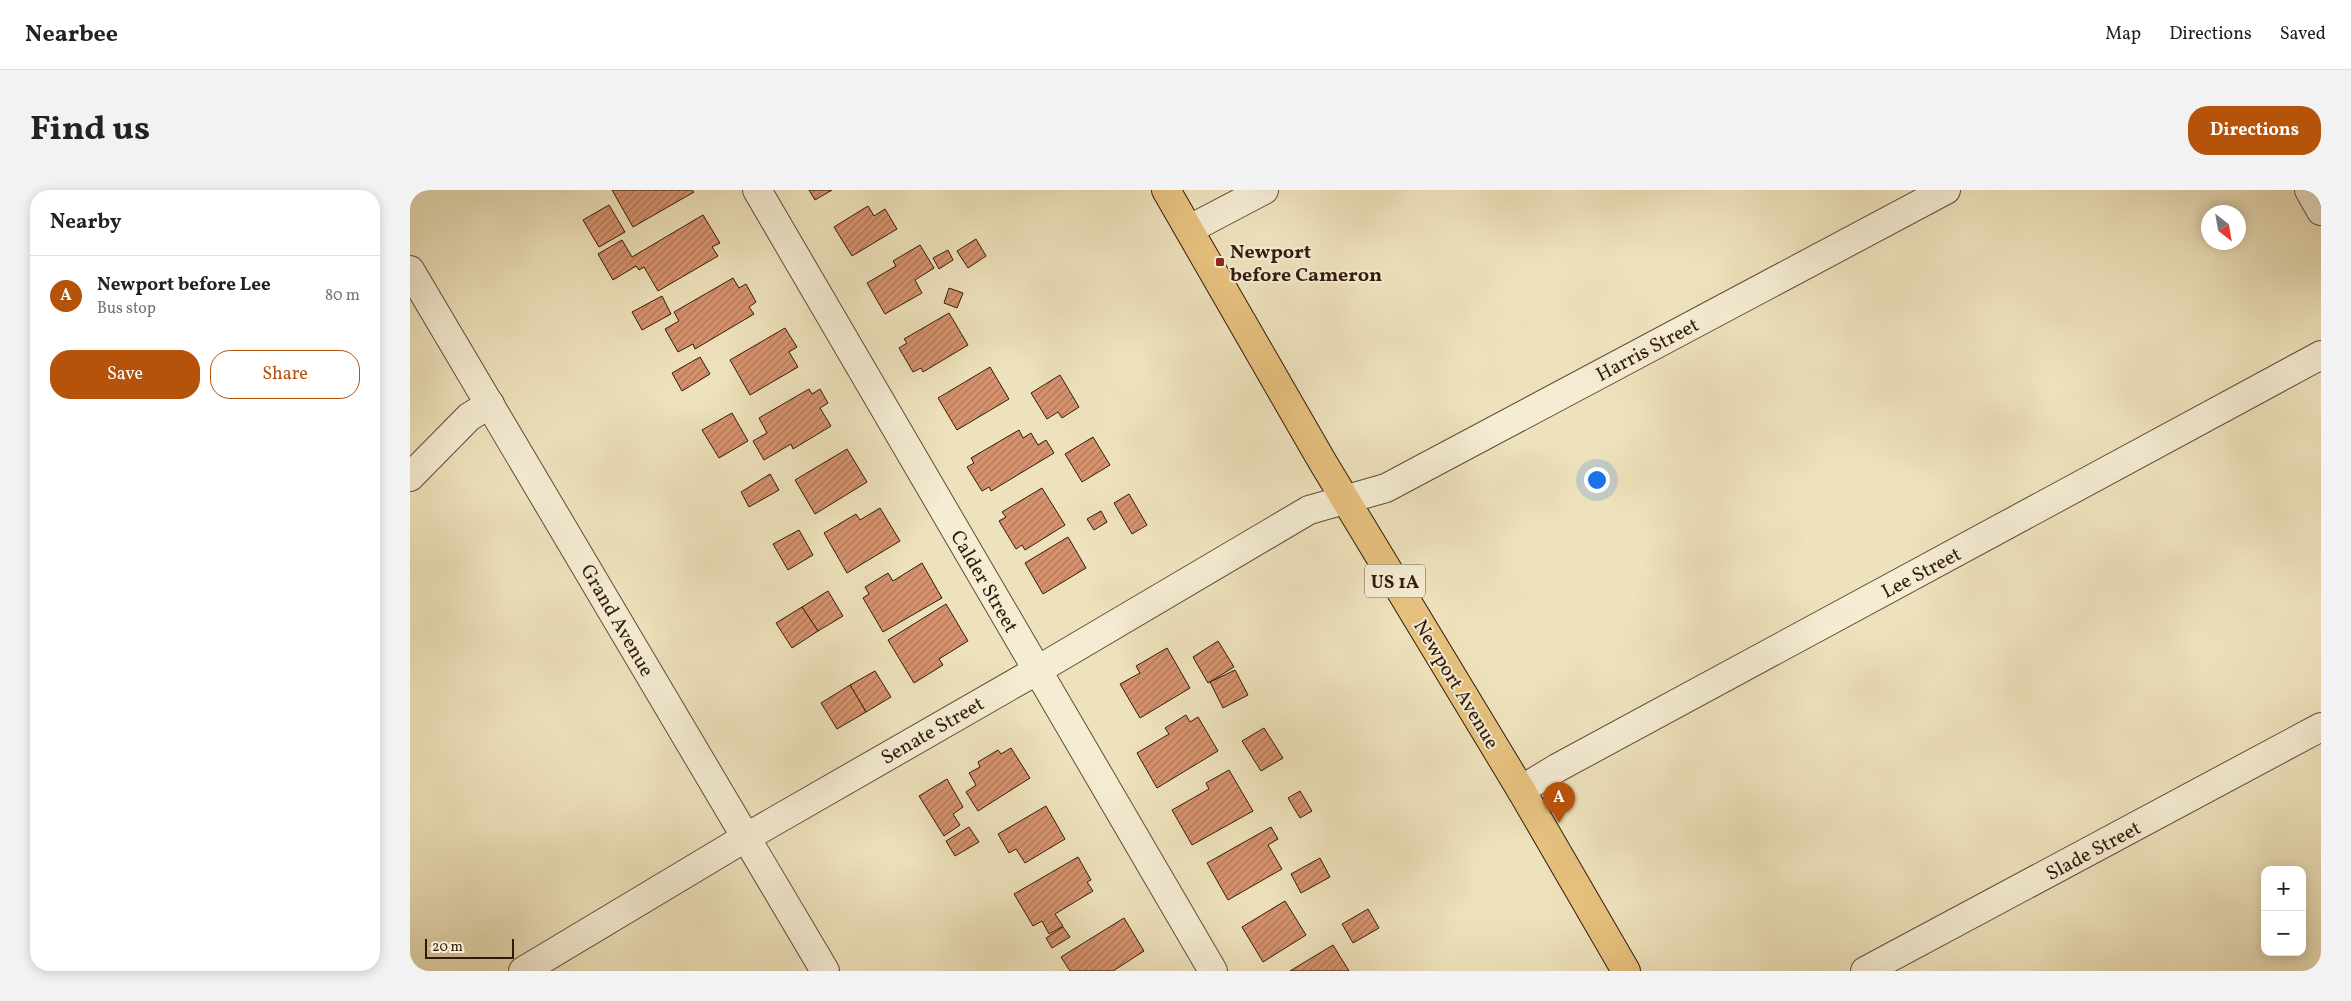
<!DOCTYPE html>
<html lang="en">
<head>
<meta charset="utf-8">
<style>
	:root { --surface:#fff; --page:#f2f2f2; --text:#222; --muted:#767676; --line:#e0e0e0; --accent:#b45309 }
	body { margin:0; font-family:Vollkorn,serif; background:var(--page); color:var(--text) }
	.controls { position:absolute; right:15px; bottom:15px; display:grid; overflow:hidden; border-radius:10px; box-shadow:0 2px 12px #0003 }
	.controls button { width:45px; height:45px; display:grid; place-items:center; padding:0; border:0; border-bottom:1px solid var(--line); background:var(--surface); color:var(--text); font:25px sans-serif }
	.compass { position:absolute; left:1791px; top:15px; width:45px; height:45px; border-radius:50%; background:var(--surface); box-shadow:0 2px 12px #0003; rotate:149deg }
	.scale { position:absolute; left:15px; bottom:12px; width:89px; box-sizing:border-box; padding-left:5px; border:2px solid #321a0b; border-top:0; font-size:14px; line-height:18px; white-space:nowrap; color:#321a0b; -webkit-text-stroke:4px #f4ecd3; paint-order:stroke }
	.you { position:absolute; left:1186px; top:289px; width:18px; height:18px; margin:-12px; border:4px solid #fff; border-radius:50%; background:#1a73e8; box-shadow:0 0 0 8px #1a73e833 }
	.badge { display:grid; place-items:center; width:32px; height:32px; border-radius:50%; background:var(--accent); color:#fff; font-size:16px; font-weight:700 }
	.pin { position:absolute; translate:-50% -41px; filter:drop-shadow(0 1px 2px #0008) }
	.pin::after { content:''; position:absolute; top:26px; width:18px; height:15px; background:inherit; clip-path:polygon(0 0,100% 0,50% 100%) }
	.list { margin:0; padding:0; list-style:none }
	h2 { display:flex; justify-content:space-between; align-items:center; height:65px; margin:0; padding:0 20px; font-size:21px }
	h2 small { font-size:16px; font-weight:400; color:var(--muted) }
	.list li { display:grid; grid-template-columns:32px 1fr auto; gap:15px; align-items:center; box-sizing:border-box; height:80px; padding:0 20px; border-top:1px solid var(--line) }
	.list b { display:block; font-size:19px; white-space:nowrap }
	.list p { margin:0; font-size:16px; white-space:nowrap; color:var(--muted) }
	.list em { font-size:16px; font-style:normal; color:var(--muted) }
	.actions { display:flex; gap:10px; padding:15px 20px }
	.actions a { flex:1; padding:11px 0; border:1px solid var(--accent); border-radius:20px; text-align:center; font-size:18px; color:var(--accent) }
	.actions .main { background:var(--accent); color:#fff }
	.map { position:relative; flex:none; width:1911px; height:781px; overflow:hidden; border-radius:20px }
	header { display:flex; align-items:center; gap:30px; box-sizing:border-box; height:70px; padding:0 25px; background:var(--surface); border-bottom:1px solid var(--line) }
	header strong { font-size:24px }
	nav { display:flex; gap:28px; margin-inline-start:auto; font-size:18px }
	.intro { display:flex; align-items:center; justify-content:space-between; box-sizing:border-box; height:120px; padding:0 30px }
	h1 { margin:0; font-size:35px }
	.button { padding:12px 22px; border-radius:20px; background:var(--accent); color:#fff; font-size:18px; font-weight:700 }
	main { display:flex; gap:30px; padding:0 30px }
	aside { flex:1; background:var(--surface); border-radius:20px; box-shadow:0 2px 12px #0003 }
	.map>svg:first-child { display:block }
</style>
</head>
<body>
<header>
<strong>Nearbee</strong>
<nav><a>Map</a><a>Directions</a><a>Saved</a></nav>
</header>
<div class="intro"><h1>Find us</h1><a class="button">Directions</a></div>
<main>
<aside>
<h2>Nearby<small></small></h2>
<ul class="list">
<li><span class="badge">A</span><div><b>Newport before Lee</b><p>Bus stop</p></div><em>80 m</em></li>
</ul>
<div class="actions"><a class="main">Save</a><a>Share</a></div>
</aside>
<div class="map">
<svg width="1911" height="781" viewBox="0 0 1911 781">
	<defs>
		<pattern id="building-hatch" width="6" height="6" patternUnits="userSpaceOnUse" patternTransform="scale(1.25)"><rect width="6" height="6" fill="#d7936e"/><path d="M-1 1l2-2M0 6l6-6M5 7l2-2" fill="none" stroke="#af7759"/></pattern>
	</defs>
	<rect width="100%" height="100%" fill="#eee2bc"/>
	<filter id="stains"><feTurbulence type="fractalNoise" baseFrequency=".004" numOctaves="4"/><feColorMatrix values="0 0 0 0 .2 0 0 0 0 .09 0 0 0 0 .02 0 0 0 .5 -.17"/></filter>
	<radialGradient id="worn" r=".72"><stop offset=".6" stop-color="#630" stop-opacity="0"/><stop offset="1" stop-color="#630" stop-opacity=".3"/></radialGradient>
	<g fill="url(#building-hatch)" stroke="#321a0b">
		<polygon points="202,0 282,0 284,2 223,37"/>
		<polygon points="399,0 422,0 405,10"/>
		<polygon points="199,15 215,42 189,57 173,30"/>
		<polygon points="458,16 464,26 475,19 487,39 442,66 424,37"/>
		<polygon points="293,25 310,53 302,57 308,66 248,101 234,77 229,80 226,76 203,90 188,64 212,50 222,67"/>
		<polygon points="566,49 576,66 558,78 547,61"/>
		<polygon points="510,55 524,78 505,90 512,103 475,124 457,93 486,76 483,71"/>
		<polygon points="538,60 543,70 529,79 523,68"/>
		<polygon points="323,88 329,98 336,94 346,112 339,117 344,124 285,159 283,154 268,162 255,139 269,131 264,122"/>
		<polygon points="539,98 553,103 547,118 534,113"/>
		<polygon points="252,106 261,124 232,140 222,122"/>
		<polygon points="539,123 558,155 513,182 511,178 503,182 489,158 497,153 494,149"/>
		<polygon points="375,138 387,157 379,162 388,177 340,205 320,170"/>
		<polygon points="290,167 300,184 272,201 262,183"/>
		<polygon points="580,177 599,209 547,240 528,208"/>
		<polygon points="650,185 669,217 652,228 648,222 637,229 621,203"/>
		<polygon points="399,199 402,204 410,199 418,213 410,218 421,236 383,259 381,254 354,270 343,251 357,243 349,228"/>
		<polygon points="322,223 338,251 309,268 292,240"/>
		<polygon points="609,240 613,248 621,243 628,255 636,250 644,263 581,301 579,297 572,301 557,277 564,273 561,268"/>
		<polygon points="683,247 700,275 672,292 655,264"/>
		<polygon points="437,259 457,292 405,324 385,290"/>
		<polygon points="360,284 369,300 339,317 331,302"/>
		<polygon points="632,298 655,335 615,360 612,355 606,359 589,331 596,327 592,322"/>
		<polygon points="719,304 737,335 722,344 704,313"/>
		<polygon points="470,318 490,351 437,383 414,343 446,324 450,330"/>
		<polygon points="691,321 697,332 684,340 677,329"/>
		<polygon points="389,340 403,365 378,380 363,354"/>
		<polygon points="658,347 676,378 633,404 615,373"/>
		<polygon points="512,373 532,408 473,442 453,408 459,404 455,397 478,383 483,391"/>
		<polygon points="418,401 433,426 408,441 392,417"/>
		<polygon points="536,414 558,451 529,469 533,475 504,493 478,450"/>
		<polygon points="392,417 408,441 382,458 366,433"/>
		<polygon points="808,451 824,477 798,493 783,467"/>
		<polygon points="757,458 780,498 730,528 710,494 730,483 726,476"/>
		<polygon points="825,480 838,505 813,518 800,492"/>
		<polygon points="465,481 481,507 456,522 440,495"/>
		<polygon points="440,495 456,522 427,539 411,513"/>
		<polygon points="776,525 780,532 788,527 808,561 747,598 727,563 759,544 755,538"/>
		<polygon points="854,538 873,568 851,581 832,551"/>
		<polygon points="601,558 620,588 568,621 556,602 566,595 559,583 570,577 568,572 588,560 591,564"/>
		<polygon points="819,580 843,621 782,655 762,620 799,599 796,593"/>
		<polygon points="537,589 553,617 543,624 550,635 534,646 509,606"/>
		<polygon points="890,601 902,621 890,628 878,608"/>
		<polygon points="636,616 655,649 615,673 606,659 599,663 588,644"/>
		<polygon points="559,637 569,652 545,666 536,651"/>
		<polygon points="861,637 868,649 858,655 872,679 818,710 797,673"/>
		<polygon points="668,667 681,690 677,692 683,701 645,724 653,736 639,744 632,731 623,736 604,704"/>
		<polygon points="910,668 920,687 891,703 881,684"/>
		<polygon points="875,711 896,745 853,772 832,737"/>
		<polygon points="958,719 969,738 943,753 932,734"/>
		<polygon points="714,728 734,761 703,781 660,781 651,767"/>
		<polygon points="653,737 660,747 642,758 636,748"/>
		<polygon points="923,755 939,781 880,781"/>
	</g>
	<g fill="none" stroke-linecap="round" stroke-linejoin="round">
		<defs>
			<g id="minor">
				<polyline points="347,0 803,781"/>
				<polyline points="1899,0 1911,21"/>
				<polyline points="780,39 854,0"/>
				<polyline points="0,80 415,781"/>
				<polyline points="0,287 59,227 80,214"/>
				<polyline points="1111,600 1147,578 1911,165"/>
				<polyline points="113,781 335,648 626,481 899,320 976,298 1536,0"/>
				<polyline points="1455,781 1911,537"/>
			</g>
			<polyline id="primary" points="756,0 912,271 1111,600 1216,781"/>
		</defs>
		<use href="#minor" stroke="#614c37" stroke-width="30"/>
		<use href="#primary" stroke="#321a0b" stroke-width="30"/>
		<use href="#minor" stroke="#f4ecd3" stroke-width="28"/>
		<use href="#primary" stroke="#e7c17e" stroke-width="28"/>
	</g>
	<rect fill="#8f2418" stroke="#f4ecd3" stroke-width="2" x="805" y="67" width="10" height="10" rx="2.5"/>
	<g text-anchor="middle" stroke-width="4" stroke-linejoin="round" paint-order="stroke">
		<rect fill="#f4ecd3" stroke="#6c5947" stroke-width="1" x="955" y="374.5" width="60" height="33" rx="4"/>
		<g font-size="19" font-weight="bold" fill="#321a0b">
			<text x="985" y="398">US 1A</text>
		</g>
		<g font-size="20" font-weight="bold" fill="#321a0b" stroke="#f4ecd3" text-anchor="start">
			<text x="820" y="68">Newport<tspan x="820" dy="23">before Cameron</tspan></text>
		</g>
		<g font-size="20" fill="#321a0b" stroke="#f4ecd3">
			<text transform="translate(1237 159) rotate(-28)" y="7">Harris Street</text>
			<text transform="translate(1511 382) rotate(-28)" y="7">Lee Street</text>
			<text transform="translate(575 391) rotate(60)" y="7">Calder Street</text>
			<text transform="translate(208 430) rotate(60)" y="7">Grand Avenue</text>
			<text transform="translate(1047 494) rotate(59)" y="7">Newport Avenue</text>
			<text transform="translate(522 540) rotate(-30)" y="7">Senate Street</text>
			<text transform="translate(1683 660) rotate(-28)" y="7">Slade Street</text>
		</g>
	</g>
	<rect width="100%" height="100%" filter="url(#stains)"/>
	<rect width="100%" height="100%" fill="url(#worn)"/>
</svg>
<div class="controls">
<button>+</button>
<button>−</button>
</div>
<svg class="compass" viewBox="-18 -18 36 36"><path d="M0-13l5 13h-10z" fill="#e53935"/><path d="M0 13l5-13h-10z" fill="#767676"/></svg>
<div class="scale">20 m</div>
<div class="you"></div>
<div class="pin badge" style="left:1149px;top:633px">A</div>
</div>
</main>
</body>
</html>
